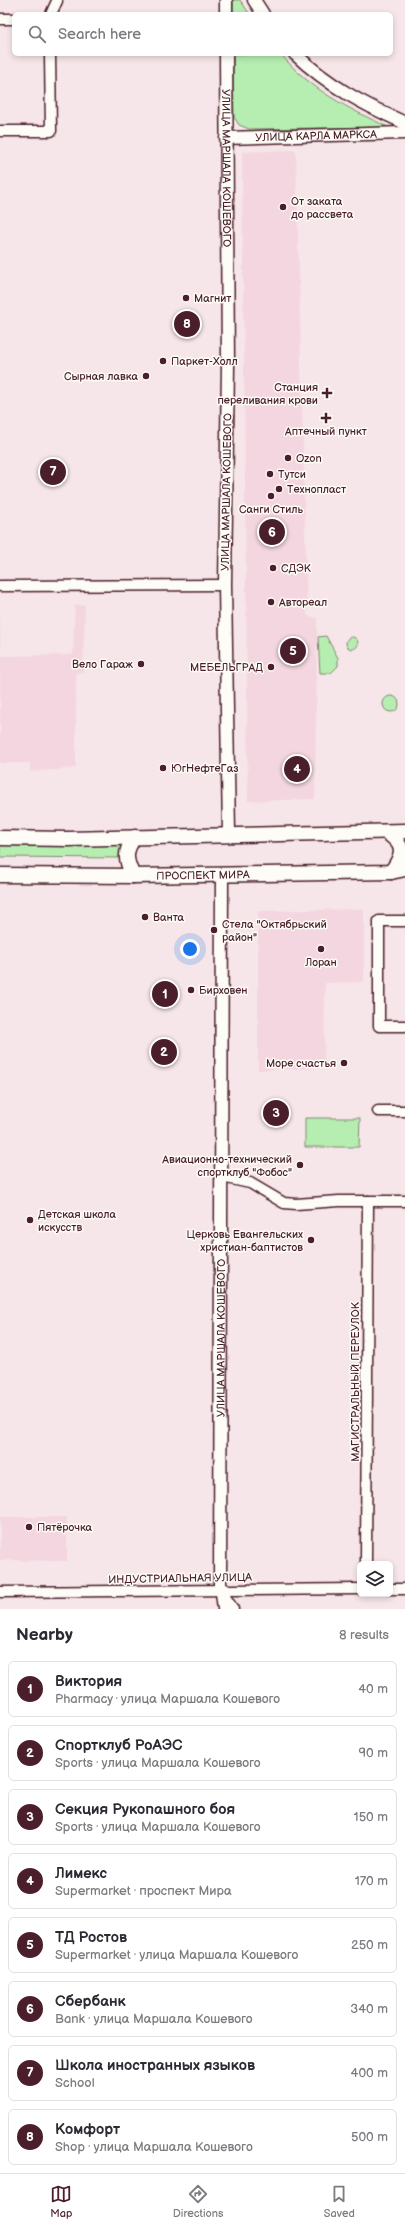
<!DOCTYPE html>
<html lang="en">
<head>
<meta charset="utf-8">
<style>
	:root { --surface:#fff; --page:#f2f2f3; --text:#2b2b33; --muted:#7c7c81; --line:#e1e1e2; --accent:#4a1f2b }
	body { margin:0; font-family:"Balsamiq Sans",sans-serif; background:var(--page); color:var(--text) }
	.controls { position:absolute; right:12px; bottom:12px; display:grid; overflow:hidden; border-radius:6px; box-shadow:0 2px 6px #0003 }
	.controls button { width:36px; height:36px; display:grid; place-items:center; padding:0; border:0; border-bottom:1px solid var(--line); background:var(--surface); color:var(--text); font:20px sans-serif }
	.you { position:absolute; left:190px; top:949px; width:14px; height:14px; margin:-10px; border:3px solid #fff; border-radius:50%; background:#1a73e8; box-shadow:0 0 0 6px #1a73e833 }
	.badge { display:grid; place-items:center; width:26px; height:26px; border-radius:50%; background:var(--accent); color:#fff; font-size:13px; font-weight:700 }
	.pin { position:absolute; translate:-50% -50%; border:2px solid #fff; box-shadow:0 1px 4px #0006 }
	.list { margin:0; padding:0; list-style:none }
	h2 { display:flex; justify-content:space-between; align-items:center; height:52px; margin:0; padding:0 16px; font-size:17px }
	h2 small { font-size:13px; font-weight:400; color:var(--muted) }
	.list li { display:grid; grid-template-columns:26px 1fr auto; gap:12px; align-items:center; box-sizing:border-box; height:56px; margin:0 8px 8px; padding:0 8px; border:1px solid var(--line); border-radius:6px }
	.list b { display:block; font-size:15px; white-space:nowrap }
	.list p { margin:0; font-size:13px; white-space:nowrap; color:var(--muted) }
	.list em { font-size:13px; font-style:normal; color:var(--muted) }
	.icon { flex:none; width:22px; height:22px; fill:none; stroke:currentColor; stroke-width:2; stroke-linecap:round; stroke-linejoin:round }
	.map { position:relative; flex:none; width:405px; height:1609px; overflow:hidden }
	.search { position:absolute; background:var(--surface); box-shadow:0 2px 6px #0003; left:12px; right:12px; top:12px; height:44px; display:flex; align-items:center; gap:10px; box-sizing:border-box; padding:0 14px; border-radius:6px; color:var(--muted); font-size:15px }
	.sheet { height:564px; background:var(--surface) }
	nav { display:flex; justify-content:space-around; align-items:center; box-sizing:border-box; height:56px; border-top:1px solid var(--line); background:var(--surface); font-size:11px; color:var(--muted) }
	nav a { display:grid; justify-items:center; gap:2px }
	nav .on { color:var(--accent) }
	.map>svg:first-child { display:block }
</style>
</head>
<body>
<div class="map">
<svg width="405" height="1609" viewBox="0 0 405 1609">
	<rect width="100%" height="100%" fill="#f7e6e9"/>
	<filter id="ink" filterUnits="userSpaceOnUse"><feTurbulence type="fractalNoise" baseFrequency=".025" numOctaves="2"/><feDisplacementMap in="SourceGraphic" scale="8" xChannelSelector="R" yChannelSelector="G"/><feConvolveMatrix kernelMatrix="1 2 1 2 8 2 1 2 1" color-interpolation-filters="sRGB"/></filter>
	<g filter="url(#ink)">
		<g fill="#f3d6df">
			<polygon points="296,150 307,616 317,618 315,799 248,801 242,152"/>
			<polygon points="75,605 85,605 83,672 76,673 76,768 30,772 30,763 0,763 0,606 1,656 73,655"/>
			<polygon points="364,909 364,982 325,983 324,1068 258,1070 258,911"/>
			<polygon points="0,1517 67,1517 67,1561 0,1560"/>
		</g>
		<g fill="#b6eeb1" stroke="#80866e">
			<polygon points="233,0 240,0 249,13 233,14"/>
			<path d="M233 54H281C309 89 349 109 388 127L249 129 239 125 234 117Z"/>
			<polygon points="326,636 338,658 338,666 331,673 320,673 318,637"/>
			<circle cx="352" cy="643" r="6"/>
			<circle cx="391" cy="704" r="8"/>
			<polygon points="124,841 120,851 122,858 0,857 0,842"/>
			<polygon points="305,1118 360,1118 359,1147 305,1147"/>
		</g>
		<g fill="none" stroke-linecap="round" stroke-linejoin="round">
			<defs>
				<g id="minor">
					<polyline points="51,14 57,1"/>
					<polyline points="0,19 14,19"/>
					<polyline points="0,131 51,131 50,54"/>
					<polyline points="0,586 225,585"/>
					<polyline points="405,921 379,921 379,1026 405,1026"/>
					<polyline points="378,1111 405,1111"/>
					<polyline points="222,1177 250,1183 284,1203 296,1204 339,1201 405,1201"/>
					<polyline points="366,1564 368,1201"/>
					<polyline points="220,1589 233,1609"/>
					<polyline points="390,1589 405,1589"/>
					<polyline points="0,1592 360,1589"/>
					<polyline points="221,1593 223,1609"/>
				</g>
				<g id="tertiary">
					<polyline points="226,0 226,14"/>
					<polyline points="254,0 263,14"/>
					<path id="s1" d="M226 54 228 365 225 585 229 834"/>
					<path d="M295 54C329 86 363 104 405 123"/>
					<path id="s2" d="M226 138 405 133"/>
					<path id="s3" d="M220 1589 222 875"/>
				</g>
				<g id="secondary">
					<path d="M386 832C405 845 405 853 391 872"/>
					<polyline points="0,838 68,839 405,831"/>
					<path id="s4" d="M0 875 133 876 391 872 405 869"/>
					<path d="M133 876C126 861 123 852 135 837"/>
				</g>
			</defs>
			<use href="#minor" stroke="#4a1f2b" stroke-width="13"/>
			<use href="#tertiary" stroke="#4a1f2b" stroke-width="15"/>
			<use href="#secondary" stroke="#4a1f2b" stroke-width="17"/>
			<use href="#minor" stroke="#fdfcf7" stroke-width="10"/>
			<use href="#tertiary" stroke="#fdfcf7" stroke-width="12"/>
			<use href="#secondary" stroke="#fdfcf7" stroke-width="14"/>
		</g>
	</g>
	<g fill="#4a1f2b" stroke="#fdfcf7" stroke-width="1.5">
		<circle cx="283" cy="207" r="4"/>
		<circle cx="186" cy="298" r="4"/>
		<circle cx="163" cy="361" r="4"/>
		<circle cx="146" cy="376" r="4"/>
		<path d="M325 387h4v4h4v4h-4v4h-4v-4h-4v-4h4z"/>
		<path d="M324 412h4v4h4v4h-4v4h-4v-4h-4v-4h4z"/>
		<circle cx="288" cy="458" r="4"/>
		<circle cx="270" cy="474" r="4"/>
		<circle cx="279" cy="489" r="4"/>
		<circle cx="271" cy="496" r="4"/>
		<circle cx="273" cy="568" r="4"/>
		<circle cx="271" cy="602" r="4"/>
		<circle cx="141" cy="664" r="4"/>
		<circle cx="271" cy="667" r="4"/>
		<circle cx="163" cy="768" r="4"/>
		<circle cx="145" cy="917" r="4"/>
		<circle cx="214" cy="930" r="4"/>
		<circle cx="321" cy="949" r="4"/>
		<circle cx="191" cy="990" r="4"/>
		<circle cx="344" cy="1063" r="4"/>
		<circle cx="300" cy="1165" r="4"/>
		<circle cx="30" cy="1220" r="4"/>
		<circle cx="311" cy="1240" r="4"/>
		<circle cx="29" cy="1527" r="4"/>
	</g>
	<g text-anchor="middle" stroke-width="3" stroke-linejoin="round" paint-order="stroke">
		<g font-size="11" fill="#4a1f2b" stroke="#fdfcf7">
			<text dy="4" stroke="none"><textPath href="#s2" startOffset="90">УЛИЦА КАРЛА МАРКСА</textPath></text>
			<text dy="4" stroke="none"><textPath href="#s1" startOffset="114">УЛИЦА МАРШАЛА КОШЕВОГО</textPath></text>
			<text transform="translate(226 492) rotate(-89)" y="4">УЛИЦА МАРШАЛА КОШЕВОГО</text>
			<text dy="4" stroke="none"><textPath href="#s4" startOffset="203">ПРОСПЕКТ МИРА</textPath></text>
			<text dy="4" stroke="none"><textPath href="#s3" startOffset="251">УЛИЦА МАРШАЛА КОШЕВОГО</textPath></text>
			<text transform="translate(355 1382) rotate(-90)" y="4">МАГИСТРАЛЬНЫЙ ПЕРЕУЛОК</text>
			<text transform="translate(180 1578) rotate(-1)" y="4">ИНДУСТРИАЛЬНАЯ УЛИЦА</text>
		</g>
		<g font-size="11" fill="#4a1f2b" stroke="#fdfcf7" text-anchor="start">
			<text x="291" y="205">От заката<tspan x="291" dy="13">до рассвета</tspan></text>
			<text x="194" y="302">Магнит</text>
			<text x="171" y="365">Паркет-Холл</text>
			<text x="138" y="380" text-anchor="end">Сырная лавка</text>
			<text x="318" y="391" text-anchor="end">Станция<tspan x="318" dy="13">переливания крови</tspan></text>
			<text x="326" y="435" text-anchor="middle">Аптечный пункт</text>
			<text x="296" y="462">Ozon</text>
			<text x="278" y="478">Тутси</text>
			<text x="287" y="493">Технопласт</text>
			<text x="271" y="513" text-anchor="middle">Санги Стиль</text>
			<text x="281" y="572">СДЭК</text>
			<text x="279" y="606">Автореал</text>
			<text x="133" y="668" text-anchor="end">Вело Гараж</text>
			<text x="263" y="671" text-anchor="end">МЕБЕЛЬГРАД</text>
			<text x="171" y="772">ЮгНефтеГаз</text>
			<text x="153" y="921">Ванта</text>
			<text x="222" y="928">Стела "Октябрьский<tspan x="222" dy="13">район"</tspan></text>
			<text x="321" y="966" text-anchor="middle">Лоран</text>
			<text x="199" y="994">Бирховен</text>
			<text x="336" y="1067" text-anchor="end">Море счастья</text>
			<text x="292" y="1163" text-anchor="end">Авиационно-технический<tspan x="292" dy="13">спортклуб "Фобос"</tspan></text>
			<text x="38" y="1218">Детская школа<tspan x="38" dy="13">искусств</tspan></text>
			<text x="303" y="1238" text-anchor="end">Церковь Евангельских<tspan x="303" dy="13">христиан-баптистов</tspan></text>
			<text x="37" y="1531">Пятёрочка</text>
		</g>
	</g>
</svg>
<div class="controls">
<button><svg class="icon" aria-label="layers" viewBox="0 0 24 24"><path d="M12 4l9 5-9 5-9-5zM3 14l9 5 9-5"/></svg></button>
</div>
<div class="you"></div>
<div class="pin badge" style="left:165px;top:994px">1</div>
<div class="pin badge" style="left:164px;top:1052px">2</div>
<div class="pin badge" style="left:276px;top:1113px">3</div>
<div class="pin badge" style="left:297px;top:769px">4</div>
<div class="pin badge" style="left:293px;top:651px">5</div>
<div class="pin badge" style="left:272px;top:532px">6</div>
<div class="pin badge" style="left:53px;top:472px">7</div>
<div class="pin badge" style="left:187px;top:324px">8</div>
<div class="search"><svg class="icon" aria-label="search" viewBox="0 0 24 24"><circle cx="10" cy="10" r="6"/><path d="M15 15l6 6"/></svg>Search here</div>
</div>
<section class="sheet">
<h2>Nearby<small>8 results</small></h2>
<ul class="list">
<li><span class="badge">1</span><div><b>Виктория</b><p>Pharmacy · улица Маршала Кошевого</p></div><em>40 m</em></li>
<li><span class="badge">2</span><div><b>Спортклуб РоАЭС</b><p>Sports · улица Маршала Кошевого</p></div><em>90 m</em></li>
<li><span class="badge">3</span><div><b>Секция Рукопашного боя</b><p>Sports · улица Маршала Кошевого</p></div><em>150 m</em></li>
<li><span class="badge">4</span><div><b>Лимекс</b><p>Supermarket · проспект Мира</p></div><em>170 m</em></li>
<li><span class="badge">5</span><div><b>ТД Ростов</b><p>Supermarket · улица Маршала Кошевого</p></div><em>250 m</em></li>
<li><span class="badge">6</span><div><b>Сбербанк</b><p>Bank · улица Маршала Кошевого</p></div><em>340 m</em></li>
<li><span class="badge">7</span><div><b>Школа иностранных языков</b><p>School</p></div><em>400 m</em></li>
<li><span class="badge">8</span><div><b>Комфорт</b><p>Shop · улица Маршала Кошевого</p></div><em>500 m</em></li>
</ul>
</section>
<nav>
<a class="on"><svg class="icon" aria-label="map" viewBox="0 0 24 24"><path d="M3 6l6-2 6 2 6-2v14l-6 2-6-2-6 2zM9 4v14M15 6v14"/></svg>Map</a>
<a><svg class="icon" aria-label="directions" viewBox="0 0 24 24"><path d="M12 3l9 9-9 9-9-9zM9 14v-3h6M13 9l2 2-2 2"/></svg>Directions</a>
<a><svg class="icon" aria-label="saved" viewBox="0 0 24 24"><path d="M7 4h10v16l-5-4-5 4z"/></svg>Saved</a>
</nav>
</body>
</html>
